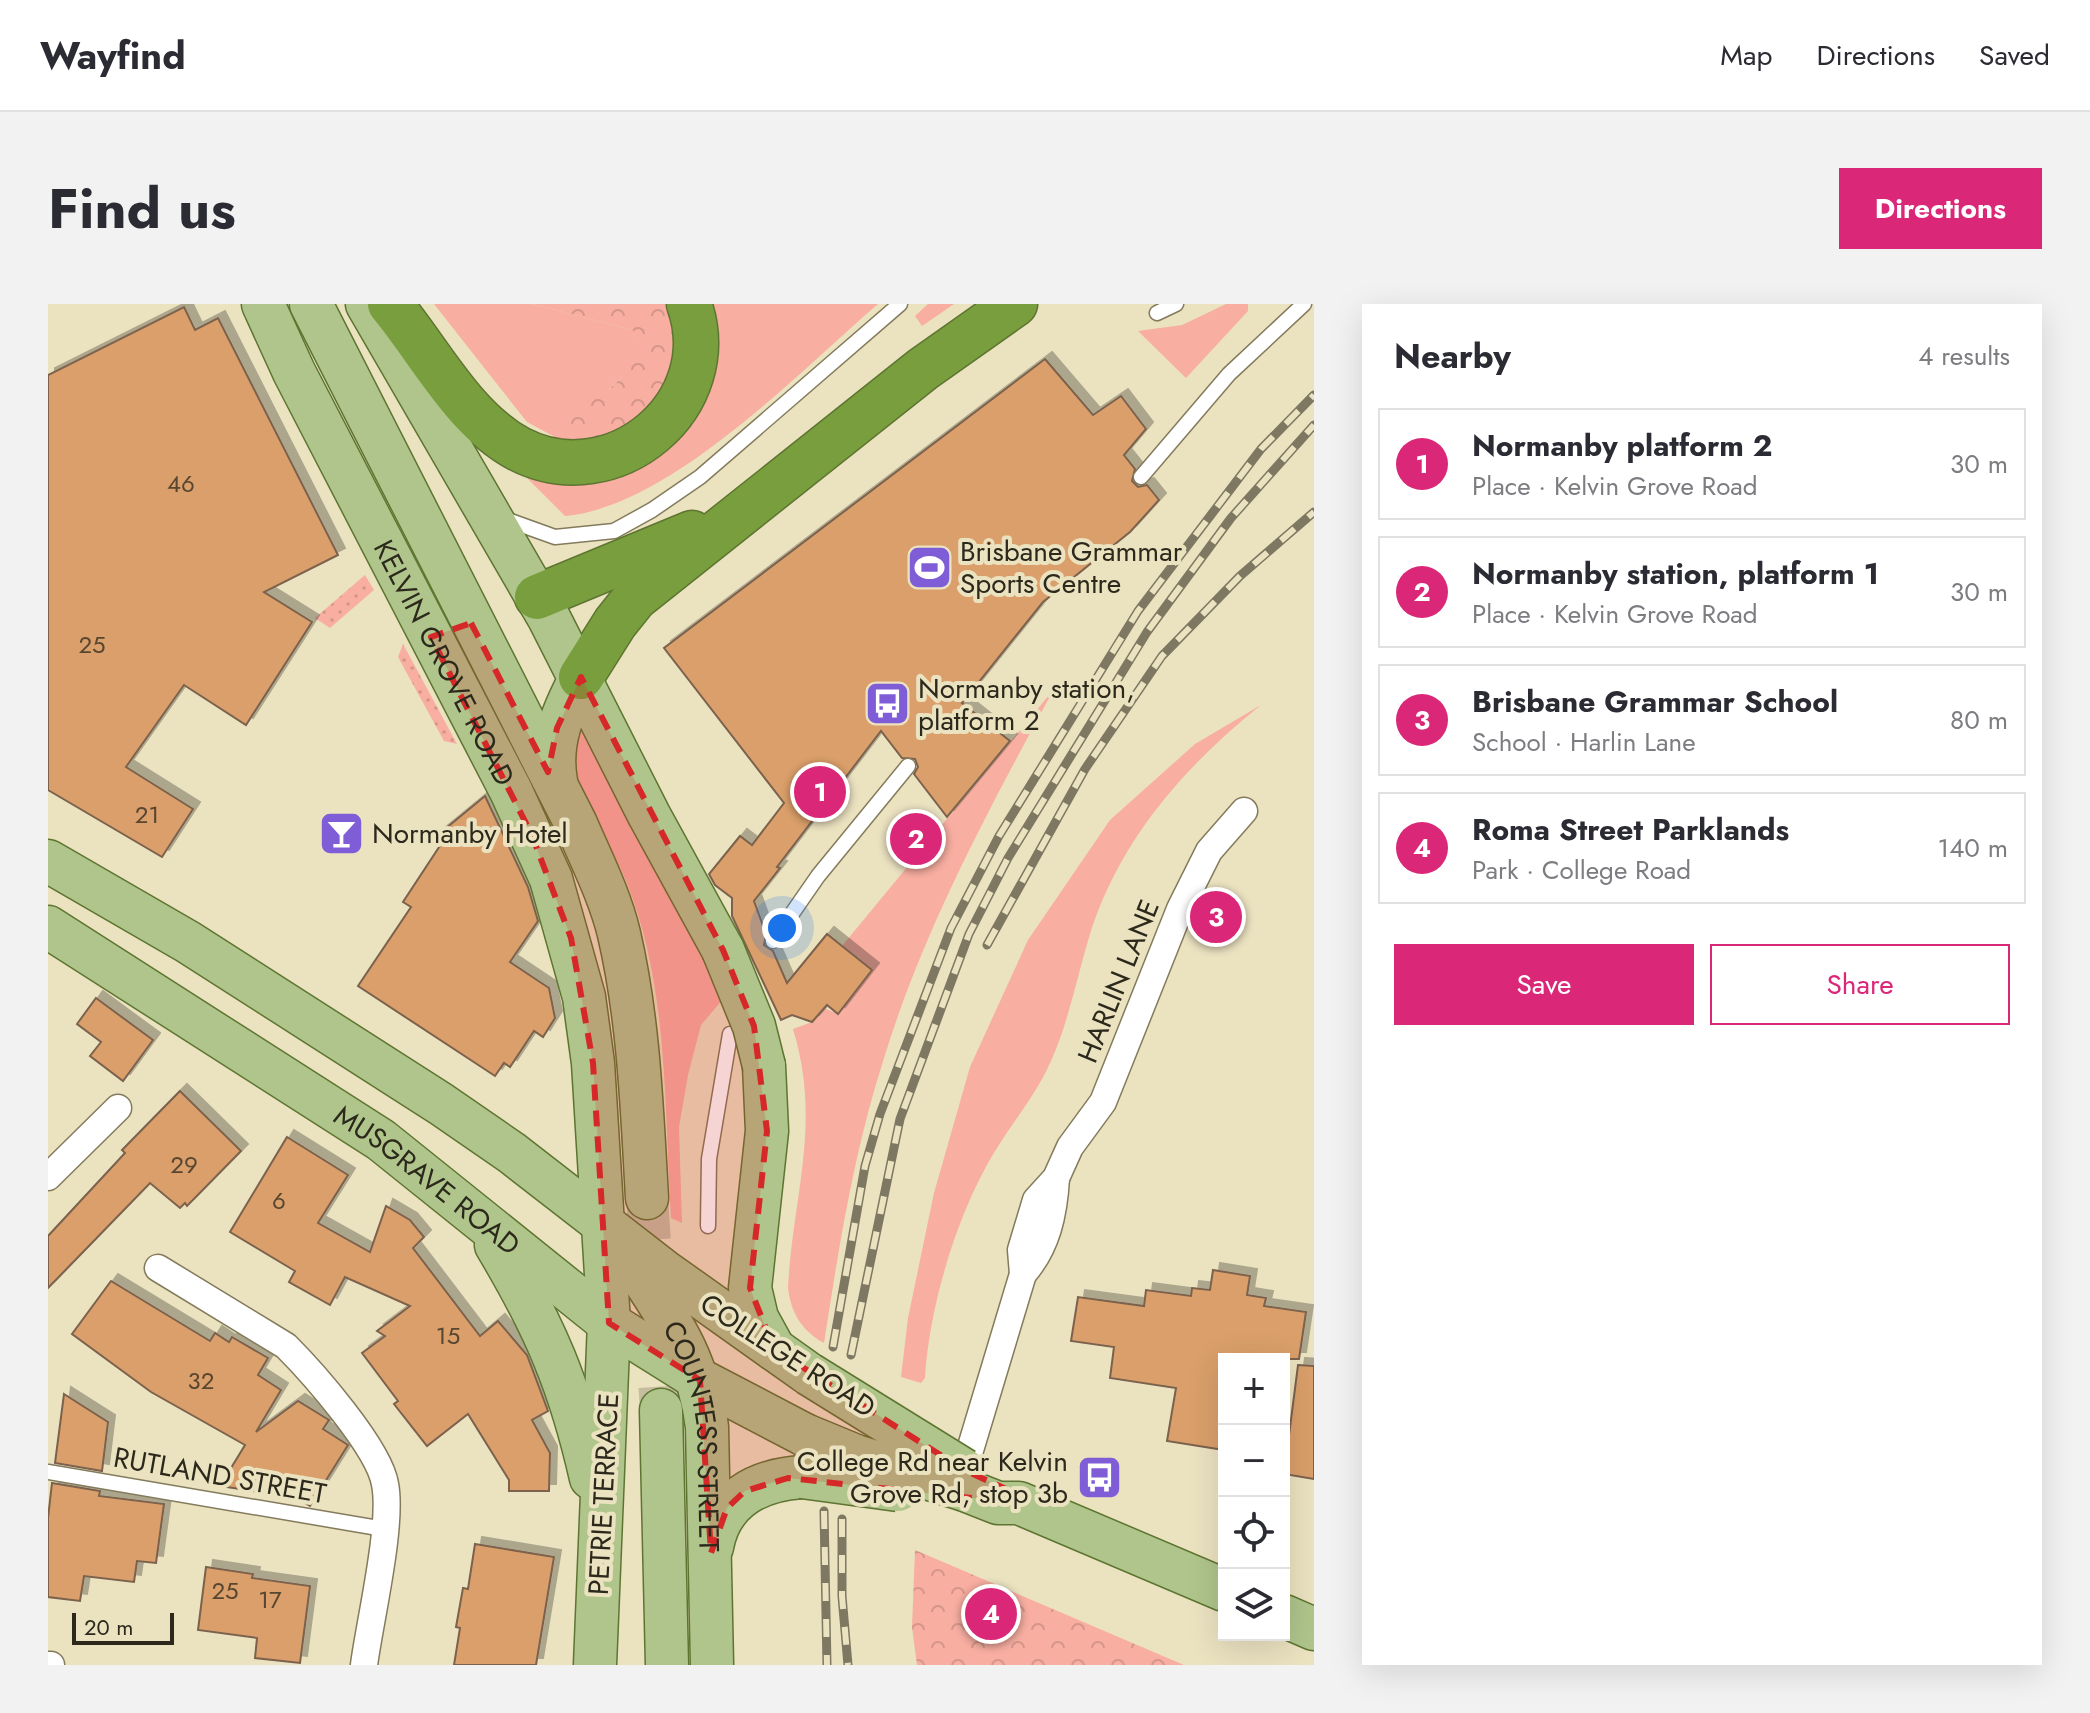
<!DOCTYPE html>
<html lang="en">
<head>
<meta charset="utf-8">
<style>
	:root { --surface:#fff; --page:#f2f2f3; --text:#2b2b33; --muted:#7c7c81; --line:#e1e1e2; --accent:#db2777 }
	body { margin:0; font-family:Jost,sans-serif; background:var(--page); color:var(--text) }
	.controls { position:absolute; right:24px; bottom:24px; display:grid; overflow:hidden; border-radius:0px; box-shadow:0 8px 32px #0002 }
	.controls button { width:72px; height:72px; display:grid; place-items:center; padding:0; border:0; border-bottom:2px solid var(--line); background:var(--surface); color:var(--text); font:40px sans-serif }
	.scale { position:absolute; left:24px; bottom:20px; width:102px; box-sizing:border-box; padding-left:8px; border:4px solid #2c291c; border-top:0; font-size:22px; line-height:28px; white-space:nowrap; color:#2c291c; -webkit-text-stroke:6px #ebe2c0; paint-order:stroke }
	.you { position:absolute; left:734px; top:624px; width:28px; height:28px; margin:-20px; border:6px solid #fff; border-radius:50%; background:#1a73e8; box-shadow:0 0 0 12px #1a73e833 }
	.badge { display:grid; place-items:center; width:52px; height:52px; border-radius:50%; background:var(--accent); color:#fff; font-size:26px; font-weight:700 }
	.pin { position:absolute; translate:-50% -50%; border:4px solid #fff; box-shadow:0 2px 8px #0006 }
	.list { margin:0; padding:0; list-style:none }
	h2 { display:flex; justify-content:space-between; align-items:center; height:104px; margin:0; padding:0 32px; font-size:34px }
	h2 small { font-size:26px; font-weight:400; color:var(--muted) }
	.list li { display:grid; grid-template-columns:52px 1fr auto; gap:24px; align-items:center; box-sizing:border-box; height:112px; margin:0 16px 16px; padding:0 16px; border:2px solid var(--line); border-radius:0px }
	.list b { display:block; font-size:30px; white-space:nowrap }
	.list p { margin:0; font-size:26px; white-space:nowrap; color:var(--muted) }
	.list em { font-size:26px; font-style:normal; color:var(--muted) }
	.actions { display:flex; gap:16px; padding:24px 32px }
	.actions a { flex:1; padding:18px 0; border:2px solid var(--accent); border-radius:0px; text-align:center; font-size:28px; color:var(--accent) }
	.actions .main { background:var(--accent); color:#fff }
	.icon { flex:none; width:44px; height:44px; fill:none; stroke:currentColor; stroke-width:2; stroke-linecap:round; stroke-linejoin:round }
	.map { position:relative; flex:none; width:1266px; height:1361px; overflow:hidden; border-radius:0px }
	header { display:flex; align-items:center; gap:48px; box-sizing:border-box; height:112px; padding:0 40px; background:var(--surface); border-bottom:2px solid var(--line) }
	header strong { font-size:38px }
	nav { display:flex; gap:44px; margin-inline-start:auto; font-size:28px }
	.intro { display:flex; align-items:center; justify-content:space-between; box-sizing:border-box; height:192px; padding:0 48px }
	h1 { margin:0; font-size:56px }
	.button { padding:20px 36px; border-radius:0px; background:var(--accent); color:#fff; font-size:28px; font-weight:700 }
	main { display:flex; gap:48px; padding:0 48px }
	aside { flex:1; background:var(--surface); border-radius:0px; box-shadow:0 8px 32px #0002 }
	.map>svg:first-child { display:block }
</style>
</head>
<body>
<header>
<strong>Wayfind</strong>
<nav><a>Map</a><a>Directions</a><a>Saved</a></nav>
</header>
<div class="intro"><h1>Find us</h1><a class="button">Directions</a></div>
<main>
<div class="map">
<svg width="1266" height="1361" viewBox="0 0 1266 1361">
	<defs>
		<pattern id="forest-crowns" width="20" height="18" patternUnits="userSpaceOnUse" patternTransform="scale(2)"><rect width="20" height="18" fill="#f8aea1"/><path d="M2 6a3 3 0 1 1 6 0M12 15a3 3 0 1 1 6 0" fill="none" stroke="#d5968a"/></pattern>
		<pattern id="garden-dots" width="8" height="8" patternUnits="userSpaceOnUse" patternTransform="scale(2)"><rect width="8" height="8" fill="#f8aea1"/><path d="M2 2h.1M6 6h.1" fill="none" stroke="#d5968a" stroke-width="1.8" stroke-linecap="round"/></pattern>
		<filter id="shadow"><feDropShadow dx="7" dy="-7" stdDeviation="0" flood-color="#0004"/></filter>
	</defs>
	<rect width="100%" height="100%" fill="#ebe2c0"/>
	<g fill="#f8aea1">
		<path d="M386 0H484L585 26C591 69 576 67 553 94 540 108 529 124 518 139L479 118Z"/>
		<path d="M659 0H830C751 68 622 203 517 212L474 169C496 172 520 179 541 179 602 178 658 120 664 61 666 42 660 19 659 0Z"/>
		<polygon points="880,0 906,0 874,22 867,12"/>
		<polygon points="1178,0 1200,0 1200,7 1138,74 1090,27 1134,21"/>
		<path d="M1006 385C942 503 876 624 836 754 806 847 791 942 776 1039 754 1027 743 1009 740 984 745 889 774 820 745 725L764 718 776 704 790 710 824 667 794 642Z"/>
		<path d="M1213 401C1137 462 1072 535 1042 630 1029 672 1021 717 1003 757 989 789 967 815 949 844 910 906 881 1002 877 1074L873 1079 853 1073 860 1014 886 889 922 763 980 636 1062 516 1147 440Z"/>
		<path d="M536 419 616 571 675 695 653 721 640 771 631 823 634 919 623 914C616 802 621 682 578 577 558 527 508 474 536 419Z"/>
	</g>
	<g fill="url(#forest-crowns)">
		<path d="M484 0H625L627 74 575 132 518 139 524 108C560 88 591 72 585 26Z"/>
		<polygon points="867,1246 1136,1361 869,1361 864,1323"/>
	</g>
	<g fill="url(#garden-dots)">
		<polygon points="317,271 326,286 282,324 267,314"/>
		<polygon points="355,340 409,440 396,437 350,353"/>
	</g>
	<g fill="#da9f6b" stroke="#7b624d" stroke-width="2" filter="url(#shadow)">
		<polygon points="136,3 147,26 170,14 290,251 216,288 264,318 198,421 136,381 78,463 145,505 114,553 0,486 0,71"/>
		<polygon points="997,55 1045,111 1073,92 1098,125 1076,151 1087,165 1084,177 1090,183 1099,181 1111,196 1082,228 995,298 914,399 962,437 899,513 866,470 870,463 867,455 854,454 833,427 729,563 732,564 706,597 718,630 716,641 725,647 739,679 779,630 824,666 790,710 779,701 764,718 744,711 733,716 684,612 684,594 667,581 661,570 692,532 704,541 736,499 616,344"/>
		<polygon points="437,492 480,583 490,617 462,658 501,684 507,714 495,733 486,727 462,763 456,759 447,772 310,682 363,603 355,598 397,534 391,530"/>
		<polygon points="48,694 105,736 75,777 42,752 53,738 29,720"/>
		<polygon points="132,787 193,847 139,902 137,899 132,904 102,879 0,984 0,932 77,849 74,846"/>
		<polygon points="239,833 300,871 270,919 322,948 338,902 362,916 376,933 365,944 432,1032 450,1017 479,1051 500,1107 484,1116 502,1149 501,1187 461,1187 461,1176 420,1110 379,1142 346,1100 350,1097 314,1049 337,1032 329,1027 362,1002 297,973 282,1001 241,978 247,967 182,928"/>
		<polygon points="1165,966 1202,972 1199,991 1218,994 1216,1002 1258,1008 1251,1055 1176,1055 1176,1146 1119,1137 1128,1084 1062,1074 1066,1043 1023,1037 1030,993 1096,1002 1098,986 1143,992 1144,984 1162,986"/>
		<polygon points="63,977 162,1037 167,1029 181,1038 184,1033 220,1054 210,1071 233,1086 208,1128 250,1097 281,1116 275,1125 300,1141 262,1202 249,1194 172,1182 197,1141 103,1088 24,1030"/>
		<polygon points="1250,1061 1266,1062 1266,1175 1236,1170"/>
		<polygon points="16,1090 60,1118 54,1167 7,1159"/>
		<polygon points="4,1179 52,1187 51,1192 116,1200 108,1259 89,1257 86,1278 36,1272 32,1297 0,1293 0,1214"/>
		<polygon points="427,1240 506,1253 488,1361 406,1361 412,1324 408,1323 415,1284 420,1285"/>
		<polygon points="158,1263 205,1270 204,1274 262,1282 252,1359 207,1354 209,1334 150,1326"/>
	</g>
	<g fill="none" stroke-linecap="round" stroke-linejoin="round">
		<polyline stroke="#c5bd9f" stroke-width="42" stroke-dasharray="42 21" stroke-linecap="butt" points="599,894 613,1106"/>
		<defs>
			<g id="lane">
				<polyline points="1109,9 1128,0"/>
				<polyline points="1093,173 1181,70 1256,0"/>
				<polyline points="454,214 507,233 566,227 604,206 652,173 852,0"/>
				<polyline points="725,637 770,572 860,462"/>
				<polyline points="660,922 661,855 682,730"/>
				<polyline points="0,1168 336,1225"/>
			</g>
			<g id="street">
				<polyline points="0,873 70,804"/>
				<path d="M110 964 238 1042C265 1069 331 1144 337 1180 345 1220 322 1316 316 1361"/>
				<path d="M975 970C999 943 1006 910 1008 874"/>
				<polyline points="916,1166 975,970 973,946 988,896 1008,874 1022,843 1055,798 1132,605 1161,547 1196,507"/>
				<polyline points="0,1361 3,1361"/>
			</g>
			<g id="primary">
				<path id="s1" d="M215 0 246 68 463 487 503 575 536 693 545 759 561 1019 547 1361"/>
				<path d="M263 0 528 520C543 555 562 592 571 630 591 716 594 806 599 894"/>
				<polyline points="319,0 501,314 601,511 675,646"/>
				<path d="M508 477C501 438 515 407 533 373"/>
				<polyline points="0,557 140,638 393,800 464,849 616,967 761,1070"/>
				<path id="s2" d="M0 623 333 836 561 1019 652 1076 757 1131"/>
				<polyline points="716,762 719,827 702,984 709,1014 726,1045"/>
				<path d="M448 941C497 1023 522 1081 543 1174"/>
				<path id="s3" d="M581 953C619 1013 650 1050 659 1123L664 1361"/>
				<polyline points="613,1106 619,1361"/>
				<polyline points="917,1186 950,1199 971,1199 1176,1286"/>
				<path d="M664 1243C672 1196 708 1176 754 1173"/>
				<polyline points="1236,1312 1266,1325"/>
			</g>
			<g id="highway">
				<path d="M342 0C382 48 415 115 471 145 566 194 677 100 641 0"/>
				<polyline points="489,293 644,229"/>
				<polyline points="533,373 567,319 587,294 875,65 967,0"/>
			</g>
		</defs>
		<use href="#lane" stroke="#837b5c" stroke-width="17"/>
		<use href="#street" stroke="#837b5c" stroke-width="29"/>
		<use href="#primary" stroke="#5e7531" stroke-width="45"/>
		<use href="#highway" stroke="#5e7531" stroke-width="47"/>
		<use href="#lane" stroke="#fff" stroke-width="14"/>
		<use href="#street" stroke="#fff" stroke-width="26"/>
		<use href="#primary" stroke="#afc58b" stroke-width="42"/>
		<use href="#highway" stroke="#799e3d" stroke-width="44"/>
		<defs>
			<g id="rail">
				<polyline points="939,641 1037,465 1114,352 1192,272 1266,208"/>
				<polyline points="785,1043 817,862 832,810 903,624 951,532 1090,307 1213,145 1266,91"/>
				<polyline points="803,1051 852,815 921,630 960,554 1099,328 1183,214 1266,121"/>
				<polyline points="776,1207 779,1361"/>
				<polyline points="794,1215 794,1292 800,1361"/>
			</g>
		</defs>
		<use href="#rail" stroke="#7e7862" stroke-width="9"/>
		<use href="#rail" stroke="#ebe2c0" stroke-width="6" stroke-dasharray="18" stroke-linecap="butt"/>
		<defs>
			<g id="primary-bridge">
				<polyline points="675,646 706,722 716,762"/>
				<polyline points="761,1070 916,1166"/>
				<polyline points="757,1131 808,1152 917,1186"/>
				<polyline points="754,1173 850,1186"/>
			</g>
		</defs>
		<use href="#primary-bridge" stroke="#5e7531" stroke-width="45" stroke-linecap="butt"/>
		<use href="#primary-bridge" stroke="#afc58b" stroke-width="42"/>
	</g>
	<path fill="#d62828" fill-opacity="0.2" stroke="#d62828" stroke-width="6" stroke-dasharray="16 10" stroke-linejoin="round" d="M423 319 500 468 509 424 533 373 675 646 706 722 719 827 702 984 726 1045 916 1166 958 1185 971 1199 740 1174 697 1187 679 1204 663 1249 652 1076 561 1019 545 759 523 634 483 529 383 333Z"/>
	<defs>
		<symbol id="stadium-square" viewBox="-11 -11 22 22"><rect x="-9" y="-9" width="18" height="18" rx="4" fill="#7e5dd7" stroke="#ebe2c0"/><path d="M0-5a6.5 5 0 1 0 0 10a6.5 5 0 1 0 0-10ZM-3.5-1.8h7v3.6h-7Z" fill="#fff"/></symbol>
		<symbol id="bus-square" viewBox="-11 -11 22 22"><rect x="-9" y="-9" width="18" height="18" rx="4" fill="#7e5dd7" stroke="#ebe2c0"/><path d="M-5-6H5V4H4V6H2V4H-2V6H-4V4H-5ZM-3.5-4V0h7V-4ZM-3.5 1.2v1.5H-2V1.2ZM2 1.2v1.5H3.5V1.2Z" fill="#fff"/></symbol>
		<symbol id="bar-square" viewBox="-11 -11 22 22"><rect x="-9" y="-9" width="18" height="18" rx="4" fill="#7e5dd7" stroke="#ebe2c0"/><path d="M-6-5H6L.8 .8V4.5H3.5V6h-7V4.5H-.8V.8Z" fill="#fff"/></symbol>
	</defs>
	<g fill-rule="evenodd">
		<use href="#stadium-square" x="856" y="238" width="51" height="51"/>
		<use href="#bus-square" x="814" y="374" width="51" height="51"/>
		<use href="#bar-square" x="268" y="504" width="51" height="51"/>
		<use href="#bus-square" x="1026" y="1148" width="51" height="51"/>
	</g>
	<g text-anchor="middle" stroke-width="8" stroke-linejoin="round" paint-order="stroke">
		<g font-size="24" fill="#584630">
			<text x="133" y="188">46</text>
			<text x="44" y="349">25</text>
			<text x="99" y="519">21</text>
			<text x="136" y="869">29</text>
			<text x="231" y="905">6</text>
			<text x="400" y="1040">15</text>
			<text x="153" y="1085">32</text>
			<text x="177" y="1295">25</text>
			<text x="222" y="1304">17</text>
		</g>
		<g font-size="28" fill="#2c291c" stroke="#ebe2c0" text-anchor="start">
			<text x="912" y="257">Brisbane Grammar<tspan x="912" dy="32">Sports Centre</tspan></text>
			<text x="870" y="394">Normanby station,<tspan x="870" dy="32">platform 2</tspan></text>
			<text x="324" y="539">Normanby Hotel</text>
			<text x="1020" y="1167" text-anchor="end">College Rd near Kelvin<tspan x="1020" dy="32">Grove Rd, stop 3b</tspan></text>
		</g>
		<g font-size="28" fill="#2c291c" stroke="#ebe2c0">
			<text dy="10" stroke="none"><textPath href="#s1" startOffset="402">KELVIN GROVE ROAD</textPath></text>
			<text transform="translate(1070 677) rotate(-68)" y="10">HARLIN LANE</text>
			<text dy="10" stroke="none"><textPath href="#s2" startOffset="456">MUSGRAVE ROAD</textPath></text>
			<text transform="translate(740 1051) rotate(33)" y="10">COLLEGE ROAD</text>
			<text dy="10" stroke="none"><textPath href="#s3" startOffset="196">COUNTESS STREET</textPath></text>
			<text transform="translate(172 1171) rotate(10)" y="10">RUTLAND STREET</text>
			<text transform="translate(555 1190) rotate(-87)" y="10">PETRIE TERRACE</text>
		</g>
	</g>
</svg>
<div class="controls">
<button>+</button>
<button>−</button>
<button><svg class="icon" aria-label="locate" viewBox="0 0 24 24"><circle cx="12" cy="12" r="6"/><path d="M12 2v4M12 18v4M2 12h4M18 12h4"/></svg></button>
<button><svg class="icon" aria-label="layers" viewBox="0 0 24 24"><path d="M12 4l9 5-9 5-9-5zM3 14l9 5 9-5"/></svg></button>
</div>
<div class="scale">20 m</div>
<div class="you"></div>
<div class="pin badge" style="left:772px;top:488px">1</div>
<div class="pin badge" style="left:868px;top:535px">2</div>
<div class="pin badge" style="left:1168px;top:613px">3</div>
<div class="pin badge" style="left:943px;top:1310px">4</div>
</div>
<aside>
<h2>Nearby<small>4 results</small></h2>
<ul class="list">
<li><span class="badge">1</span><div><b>Normanby platform 2</b><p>Place · Kelvin Grove Road</p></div><em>30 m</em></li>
<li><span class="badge">2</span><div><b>Normanby station, platform 1</b><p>Place · Kelvin Grove Road</p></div><em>30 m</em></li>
<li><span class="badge">3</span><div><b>Brisbane Grammar School</b><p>School · Harlin Lane</p></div><em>80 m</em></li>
<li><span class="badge">4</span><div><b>Roma Street Parklands</b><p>Park · College Road</p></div><em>140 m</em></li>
</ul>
<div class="actions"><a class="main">Save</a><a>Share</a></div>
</aside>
</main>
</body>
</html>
